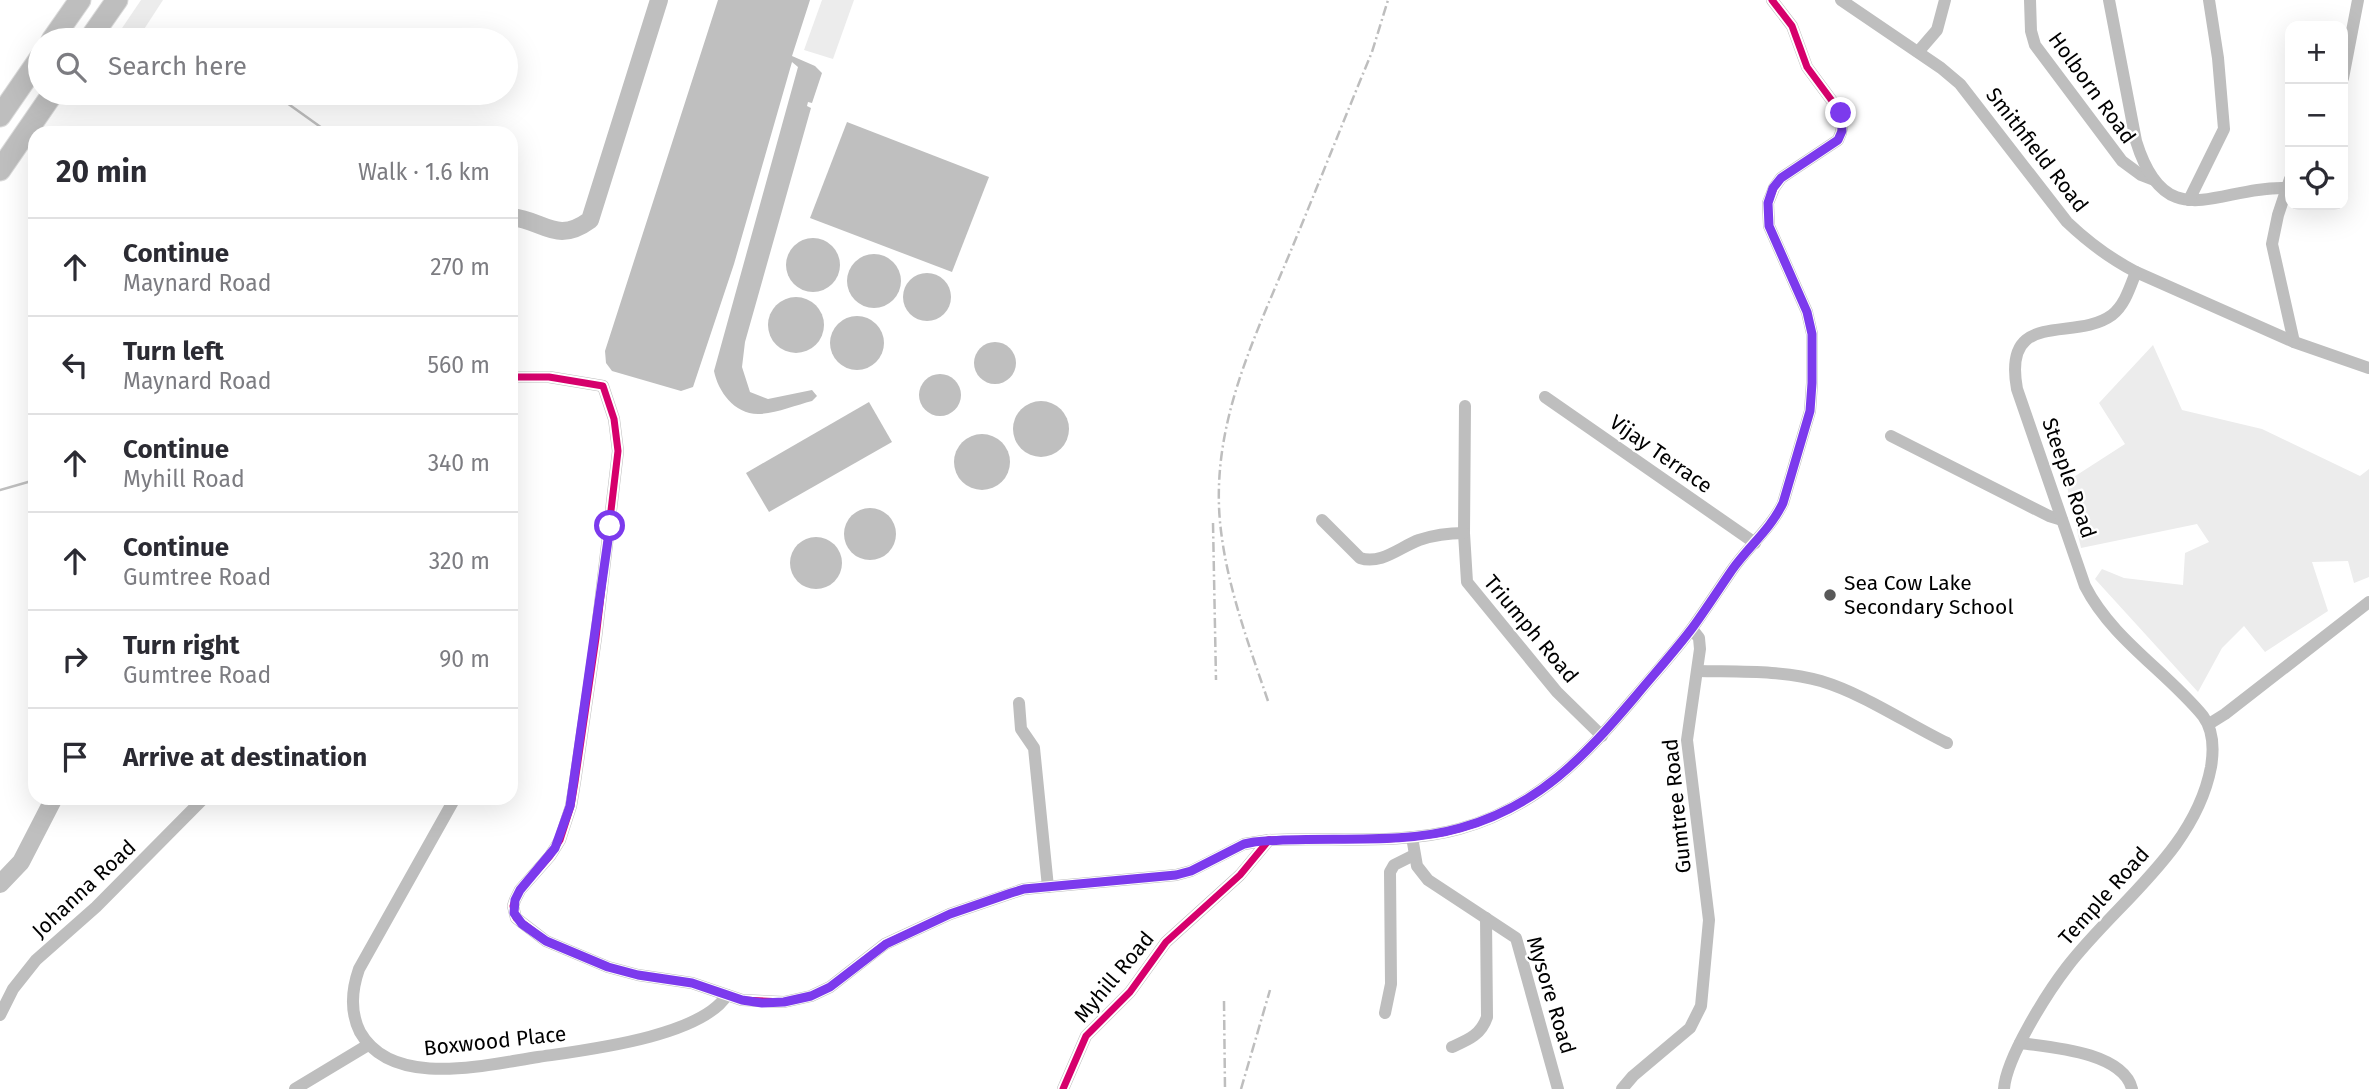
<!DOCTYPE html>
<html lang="en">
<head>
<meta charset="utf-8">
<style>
	:root { --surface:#fff; --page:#f2f2f3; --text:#2b2b33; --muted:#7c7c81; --line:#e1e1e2 }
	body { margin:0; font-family:"Fira Sans",sans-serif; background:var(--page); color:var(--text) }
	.controls { position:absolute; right:21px; top:21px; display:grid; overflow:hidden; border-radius:14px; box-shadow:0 7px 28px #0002 }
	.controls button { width:63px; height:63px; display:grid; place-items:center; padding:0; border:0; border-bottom:2px solid var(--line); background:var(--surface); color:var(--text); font:35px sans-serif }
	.stop { position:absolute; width:21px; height:21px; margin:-16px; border:5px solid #7c3aed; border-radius:50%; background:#fff }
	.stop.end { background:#7c3aed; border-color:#fff; box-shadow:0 2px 7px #0008 }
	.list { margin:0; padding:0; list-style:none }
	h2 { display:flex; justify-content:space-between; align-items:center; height:91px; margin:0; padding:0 28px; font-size:30px }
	h2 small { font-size:23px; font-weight:400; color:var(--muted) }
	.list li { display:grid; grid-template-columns:46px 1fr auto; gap:21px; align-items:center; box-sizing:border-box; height:98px; padding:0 28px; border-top:2px solid var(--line) }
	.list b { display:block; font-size:26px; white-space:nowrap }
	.list p { margin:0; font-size:23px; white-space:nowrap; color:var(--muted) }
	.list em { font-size:23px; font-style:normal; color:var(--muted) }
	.icon { flex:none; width:38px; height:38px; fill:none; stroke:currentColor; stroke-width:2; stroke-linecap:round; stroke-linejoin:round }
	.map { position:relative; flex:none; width:2369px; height:1089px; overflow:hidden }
	.search { position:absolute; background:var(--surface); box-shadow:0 7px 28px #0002; left:28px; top:28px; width:490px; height:77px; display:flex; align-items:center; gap:18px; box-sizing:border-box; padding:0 24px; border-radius:38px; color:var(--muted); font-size:26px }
	.panel { position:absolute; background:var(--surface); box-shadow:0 7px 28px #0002; left:28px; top:126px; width:490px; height:679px; border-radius:21px }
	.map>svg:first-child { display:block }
</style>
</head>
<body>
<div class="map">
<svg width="2369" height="1089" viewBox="0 0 2369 1089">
	<rect width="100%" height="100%" fill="#fff"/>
	<g fill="#ececec">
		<polygon points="141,0 163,0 137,40 114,40"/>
		<polygon points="822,0 854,0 833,59 804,50"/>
		<polygon points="2153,345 2182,410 2262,429 2360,476 2369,469 2369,577 2354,583 2348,561 2312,562 2328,611 2265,652 2244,626 2222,648 2198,692 2095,579 2102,569 2124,578 2183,585 2185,553 2209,542 2197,524 2081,548 2066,482 2125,444 2099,403"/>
	</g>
	<g fill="#bfbfbf">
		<path d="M718 0H810L792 56 815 66 822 73 812 103 808 102 807 106 811 108 745 342 742 367 750 392 768 399 812 390 817 396 812 401C796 405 775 414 758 414 734 414 718 391 714 371L798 67 792 62 734 264 693 387 681 391 612 371 606 363 605 351Z"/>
		<polygon points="847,122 989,177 952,272 810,218"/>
		<circle cx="813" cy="265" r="27"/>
		<circle cx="874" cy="281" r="27"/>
		<circle cx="927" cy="297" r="24"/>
		<circle cx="796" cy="325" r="28"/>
		<circle cx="857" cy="343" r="27"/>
		<circle cx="995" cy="363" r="21"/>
		<circle cx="940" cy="395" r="21"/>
		<circle cx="1041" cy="429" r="28"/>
		<polygon points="869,402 892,442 769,512 746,473"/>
		<circle cx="982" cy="462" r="28"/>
		<circle cx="870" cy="534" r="26"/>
		<circle cx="816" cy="563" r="26"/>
	</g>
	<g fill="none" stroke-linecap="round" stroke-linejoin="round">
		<g stroke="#bfbfbf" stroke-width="2.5">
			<polyline points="190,33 200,40"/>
			<polyline points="273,93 329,133"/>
			<polyline points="0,490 35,480"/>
		</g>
		<g stroke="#bfbfbf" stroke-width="18">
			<path d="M511 217C544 220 556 245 590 220L659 0"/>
			<polyline points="0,884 21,862 54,798"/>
		</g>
		<defs>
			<g id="highway">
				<polyline points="52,40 80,0"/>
				<polyline points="89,40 117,0"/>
				<polyline points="0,116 40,58"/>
				<polyline points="0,170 53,93"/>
			</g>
		</defs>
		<use href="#highway" stroke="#dbdbdb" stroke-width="23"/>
		<g stroke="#bebebe" stroke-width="12">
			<path d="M1841 0 1941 68 1960 84 2067 222C2088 242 2111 259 2136 272L2294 342 2369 368"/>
			<polyline points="2030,0 2031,31 2035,45 2122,161 2141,175 2154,180"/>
			<path d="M2109 0 2136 141C2166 238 2218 186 2285 188"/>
			<polyline points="1918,52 1937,30 1945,0"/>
			<polyline points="2343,78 2358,0"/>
			<polyline points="2290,179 2278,215 2272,244 2294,342"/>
			<polyline points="2189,200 2224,129 2218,58 2209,0"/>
			<polyline points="511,377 549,377 603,386 614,419 618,451 596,638 575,782 571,806 560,840 550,856 520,890 515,900 513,906 516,918 546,941 608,967 638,975 692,983 742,1000 784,1002 811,996 830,987 885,944 950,914 1024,889 1176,875 1191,871 1244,844 1269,840"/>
			<polyline points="1545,397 1755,543"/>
			<polyline points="1465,406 1464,533 1467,582 1557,692 1602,736"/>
			<polyline points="1891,436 2049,516 2062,520"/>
			<path d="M1322 520 1360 558C1381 565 1400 547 1419 540 1434 535 1448 533 1464 533"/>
			<path d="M1698 671C1738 672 1782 670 1821 681 1864 694 1906 723 1947 743"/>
			<polyline points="1019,703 1021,729 1034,748 1048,887"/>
			<polyline points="2209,724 2225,714 2369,602"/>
			<path d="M455 798 359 969C352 989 350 1012 360 1032 392 1089 485 1065 538 1057 585 1050 701 1037 727 995"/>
			<polyline points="1412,837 1417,866 1428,880 1516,938 1558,1089"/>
			<polyline points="1385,1013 1391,984 1390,872 1394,865 1414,855"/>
			<polyline points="0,1015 13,989 36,960 96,907 204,798"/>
			<path d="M2020 1043C2050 1047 2123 1052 2132 1089"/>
			<path d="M1452 1047C1468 1040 1481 1035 1487 1017L1486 918"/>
			<polyline points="295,1089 368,1045"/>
			<path d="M1063 1089 1086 1036 1130 992 1166 942 1240 875 1269 840C1329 837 1402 845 1459 829 1538 807 1584 757 1635 697 1654 674 1675 652 1693 627 1706 609 1719 589 1732 570 1748 546 1770 530 1783 503L1810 411 1812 383V334L1807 312 1769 226 1768 203 1774 188 1781 178 1838 140C1843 130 1843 123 1841 113L1807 67 1792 26 1772 0"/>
			<polyline points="1622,1089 1633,1076 1690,1028 1701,1006 1709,920 1687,740 1700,649 1699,638 1692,629"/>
			<path d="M2004 1089C2006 1058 2047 993 2067 967 2116 903 2195 851 2211 767 2214 749 2214 731 2203 716 2166 671 2112 639 2085 586L2017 389C2002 307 2074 343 2112 315 2125 305 2130 287 2136 272"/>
		</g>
		<use href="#highway" stroke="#bebebe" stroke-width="21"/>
		<g stroke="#bebebe" stroke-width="2.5" stroke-dasharray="10 3.5 2 3.5" stroke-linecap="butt">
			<polyline points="1213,523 1216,680"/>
			<path d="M1268 701C1248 642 1226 584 1220 522 1211 423 1255 337 1292 248 1319 183 1345 117 1372 52L1388 0"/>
			<polyline points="1224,1001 1225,1089"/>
			<polyline points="1241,1089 1270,990"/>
		</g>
		<defs>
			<g id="cycleway">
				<polyline points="511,377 549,377 603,386 614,419 618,451 596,638 575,782 571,806 560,840 550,856 520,890 515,900 513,906 516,918 546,941 608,967 638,975 692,983 742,1000 784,1002 811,996 830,987 885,944 950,914 1024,889 1176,875 1191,871 1244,844 1269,840"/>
				<path d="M1063 1089 1086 1036 1130 992 1166 942 1240 875 1269 840C1329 837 1402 845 1459 829 1538 807 1584 757 1635 697 1654 674 1675 652 1693 627 1706 609 1719 589 1732 570 1748 546 1770 530 1783 503L1810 411 1812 383V334L1807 312 1769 226 1768 203 1774 188 1781 178 1838 140C1843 130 1843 123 1841 113L1807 67 1792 26 1772 0"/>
			</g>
		</defs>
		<use href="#cycleway" stroke="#fff" stroke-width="11"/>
		<use href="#cycleway" stroke="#d6006c" stroke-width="7"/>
	</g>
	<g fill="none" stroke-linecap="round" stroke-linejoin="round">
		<path stroke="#7c3aed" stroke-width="9" d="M610 526 570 806 555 848 520 890 515 900 514 913 522 924 546 941 608 967 638 975 692 983 742 1000 762 1003 784 1002 811 996 830 987 886 944 950 914 1011 893 1024 889 1176 875 1191 871 1244 844 1254 842C1320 835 1398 846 1460 828 1539 806 1584 757 1635 697 1654 674 1675 651 1693 627 1706 609 1719 589 1732 570 1749 546 1770 530 1783 503L1810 411 1812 383V334L1807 312 1769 226 1768 203 1773 188 1781 178 1838 140 1842 131 1841 113"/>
	</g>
	<circle fill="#595959" stroke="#fff" stroke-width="2.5" cx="1830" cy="595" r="7"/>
	<g text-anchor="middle" stroke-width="5" stroke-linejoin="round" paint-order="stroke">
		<g font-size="21" fill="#000" stroke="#fff">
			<text transform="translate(2092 88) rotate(54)" y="7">Holborn Road</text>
			<text transform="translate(2037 150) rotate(52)" y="7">Smithfield Road</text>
			<text transform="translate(1661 454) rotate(35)" y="7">Vijay Terrace</text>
			<text transform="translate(2069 478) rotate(71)" y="7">Steeple Road</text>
			<text transform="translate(1531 629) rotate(50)" y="7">Triumph Road</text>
			<text transform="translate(1677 806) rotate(-96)" y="7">Gumtree Road</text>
			<text transform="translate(84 889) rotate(-43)" y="7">Johanna Road</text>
			<text transform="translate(2104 896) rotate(-48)" y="7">Temple Road</text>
			<text transform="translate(1114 977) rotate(-50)" y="7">Myhill Road</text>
			<text transform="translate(1551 995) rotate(73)" y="7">Mysore Road</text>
			<text transform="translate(495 1041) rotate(-6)" y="7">Boxwood Place</text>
		</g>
		<g font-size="21" fill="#000" stroke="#fff" text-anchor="start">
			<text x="1844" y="590">Sea Cow Lake<tspan x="1844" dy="24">Secondary School</tspan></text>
		</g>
	</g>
</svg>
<div class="controls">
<button>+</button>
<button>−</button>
<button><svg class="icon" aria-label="locate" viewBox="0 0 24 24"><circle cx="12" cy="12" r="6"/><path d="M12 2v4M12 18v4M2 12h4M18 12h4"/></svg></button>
</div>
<div class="stop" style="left:610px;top:526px"></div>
<div class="stop end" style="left:1841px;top:113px"></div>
<div class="search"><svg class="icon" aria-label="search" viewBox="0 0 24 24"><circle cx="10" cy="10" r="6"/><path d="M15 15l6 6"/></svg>Search here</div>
<section class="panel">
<h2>20 min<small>Walk · 1.6 km</small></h2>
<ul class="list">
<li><svg class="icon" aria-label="ahead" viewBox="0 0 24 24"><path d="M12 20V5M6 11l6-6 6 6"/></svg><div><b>Continue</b><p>Maynard Road</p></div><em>270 m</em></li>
<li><svg class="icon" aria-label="left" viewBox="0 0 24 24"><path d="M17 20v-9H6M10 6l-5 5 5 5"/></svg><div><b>Turn left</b><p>Maynard Road</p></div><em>560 m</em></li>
<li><svg class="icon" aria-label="ahead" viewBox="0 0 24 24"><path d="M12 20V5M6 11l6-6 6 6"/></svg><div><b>Continue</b><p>Myhill Road</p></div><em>340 m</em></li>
<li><svg class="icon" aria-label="ahead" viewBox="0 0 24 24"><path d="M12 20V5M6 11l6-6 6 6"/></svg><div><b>Continue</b><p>Gumtree Road</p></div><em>320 m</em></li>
<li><svg class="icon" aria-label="right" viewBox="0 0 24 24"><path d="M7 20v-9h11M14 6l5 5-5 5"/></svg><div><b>Turn right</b><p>Gumtree Road</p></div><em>90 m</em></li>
<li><svg class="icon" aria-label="arrive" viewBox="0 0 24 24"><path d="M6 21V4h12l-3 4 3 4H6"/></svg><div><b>Arrive at destination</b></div></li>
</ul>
</section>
</div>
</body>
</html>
